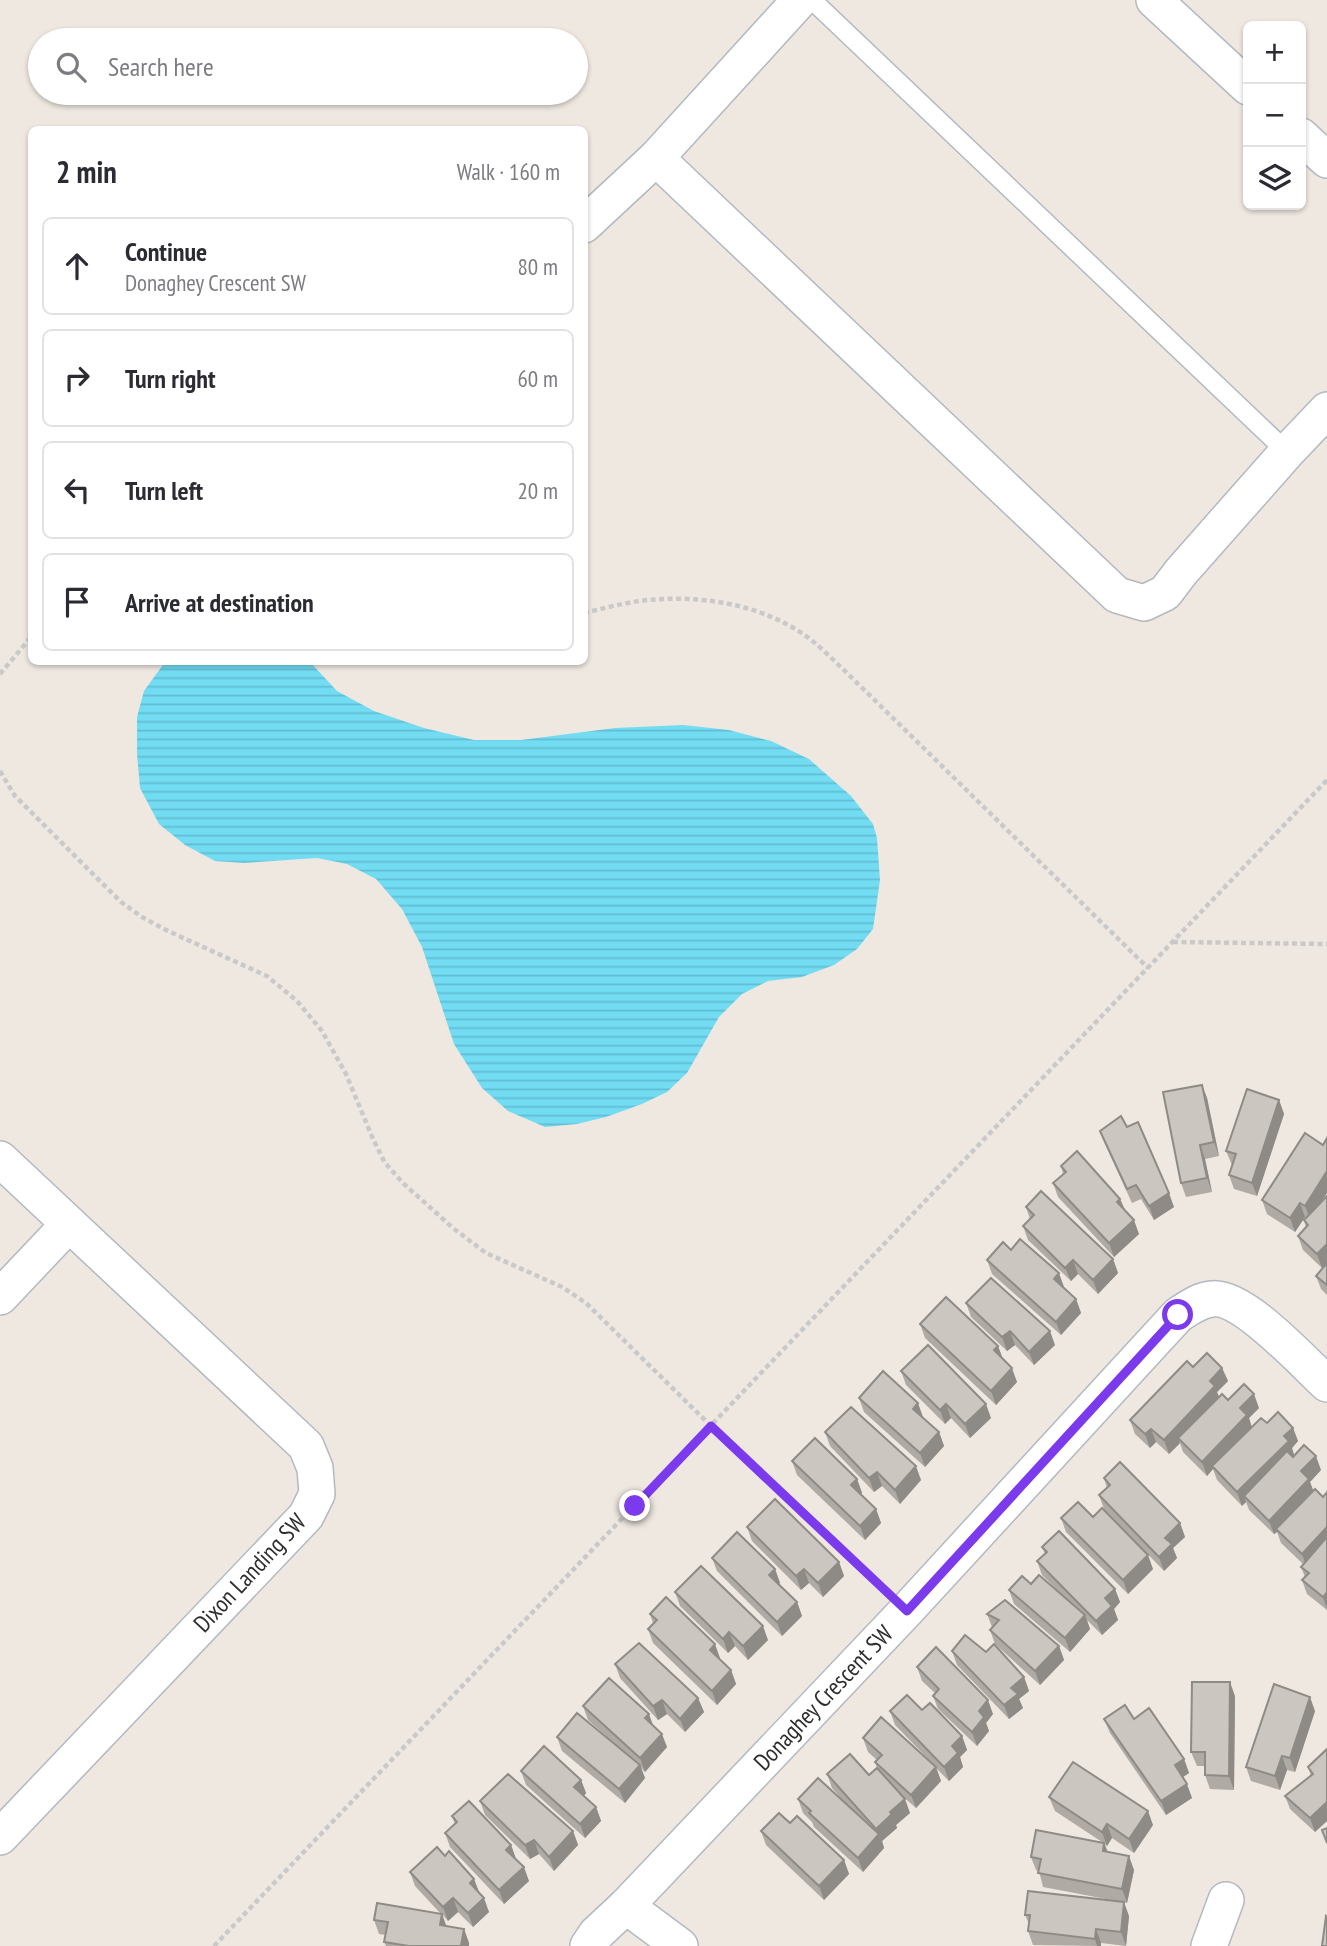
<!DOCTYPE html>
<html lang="en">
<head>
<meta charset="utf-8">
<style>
	:root { --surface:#fff; --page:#f2f2f3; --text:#2b2b33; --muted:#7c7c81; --line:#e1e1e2 }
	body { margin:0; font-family:"PT Sans Narrow",sans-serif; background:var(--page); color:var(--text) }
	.controls { position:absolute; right:21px; top:21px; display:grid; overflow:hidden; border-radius:10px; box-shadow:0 2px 5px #0004 }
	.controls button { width:63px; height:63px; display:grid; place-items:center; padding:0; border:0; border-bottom:2px solid var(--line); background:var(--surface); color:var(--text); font:35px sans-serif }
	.stop { position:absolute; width:21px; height:21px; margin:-16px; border:5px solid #7c3aed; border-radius:50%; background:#fff }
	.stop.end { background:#7c3aed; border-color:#fff; box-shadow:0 2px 7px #0008 }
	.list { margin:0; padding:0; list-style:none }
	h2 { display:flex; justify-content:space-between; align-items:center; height:91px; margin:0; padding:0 28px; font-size:30px }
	h2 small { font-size:23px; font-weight:400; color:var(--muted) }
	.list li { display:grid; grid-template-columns:46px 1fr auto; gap:21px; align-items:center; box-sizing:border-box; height:98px; margin:0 14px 14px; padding:0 14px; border:2px solid var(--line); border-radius:10px }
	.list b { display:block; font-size:26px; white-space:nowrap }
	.list p { margin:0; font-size:23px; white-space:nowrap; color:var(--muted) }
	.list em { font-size:23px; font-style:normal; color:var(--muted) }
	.icon { flex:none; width:38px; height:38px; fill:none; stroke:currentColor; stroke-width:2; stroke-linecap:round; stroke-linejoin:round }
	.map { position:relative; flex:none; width:1327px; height:1946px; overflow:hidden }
	.search { position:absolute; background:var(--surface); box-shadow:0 2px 5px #0004; left:28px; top:28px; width:560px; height:77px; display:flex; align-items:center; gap:18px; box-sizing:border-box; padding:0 24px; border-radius:38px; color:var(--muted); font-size:26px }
	.panel { position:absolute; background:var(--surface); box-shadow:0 2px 5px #0004; left:28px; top:126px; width:560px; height:539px; border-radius:10px }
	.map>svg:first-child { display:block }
</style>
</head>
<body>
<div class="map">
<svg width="1327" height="1946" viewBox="0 0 1327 1946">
	<defs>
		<pattern id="water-rules" width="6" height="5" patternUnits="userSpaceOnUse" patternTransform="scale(1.75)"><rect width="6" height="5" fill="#72dcf3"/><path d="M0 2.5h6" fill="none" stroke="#63bdd1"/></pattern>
	</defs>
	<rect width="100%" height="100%" fill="#efe8e1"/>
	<polygon fill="url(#water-rules)" points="165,662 310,662 337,691 374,711 424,728 474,740 521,740 615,728 683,725 729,730 771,741 809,759 851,796 873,824 877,838 880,880 873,929 857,949 834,965 802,977 768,981 742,994 719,1017 687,1073 667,1092 642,1104 606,1117 577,1124 545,1127 508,1111 482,1088 454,1044 422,947 402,909 376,879 347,864 317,858 244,863 215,861 185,845 159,824 140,788 137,754 137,717 144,691"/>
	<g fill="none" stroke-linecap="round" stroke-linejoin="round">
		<defs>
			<polyline id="lane" points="812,0 1287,452"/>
			<g id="street">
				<polyline points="800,0 656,158 1117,595 1144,603 1165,593 1181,572 1287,452 1327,410"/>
				<polyline points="1154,0 1248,87"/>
				<polyline points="1301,136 1327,160"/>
				<polyline points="584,225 656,158"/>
				<polyline points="0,1159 306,1446 315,1468 317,1494 306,1516 0,1837"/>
				<polyline points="0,1297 69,1224"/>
				<polyline points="588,1946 596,1934 626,1906"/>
				<path id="s1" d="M680 1946 626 1906 907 1610 1178 1315C1189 1308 1199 1300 1212 1299 1243 1295 1304 1363 1327 1384"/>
				<polyline points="1209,1946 1226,1900"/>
			</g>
		</defs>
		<use href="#lane" stroke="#b4b8c1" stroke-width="21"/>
		<use href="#street" stroke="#b4b8c1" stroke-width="38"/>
		<g stroke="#c9c9c9" stroke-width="4.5" stroke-dasharray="5 3.5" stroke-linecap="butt">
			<path d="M584 613C605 608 627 602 648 600 701 595 759 604 803 634 818 644 831 658 844 670L1148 968"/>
			<polyline points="0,674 32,636"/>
			<polyline points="0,771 15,796 121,902 142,917 168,931 267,976 297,1001 322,1031 346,1074 373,1139 385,1163 404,1184 453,1228 486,1253 562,1287 586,1303 711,1426 884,1588"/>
			<polyline points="1173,942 1327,944"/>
			<polyline points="214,1946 1327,780"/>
		</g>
		<use href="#lane" stroke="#fff" stroke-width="18"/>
		<use href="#street" stroke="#fff" stroke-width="35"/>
	</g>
	<g fill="#afaaa4">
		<polygon points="1202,1085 1207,1098 1219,1156 1205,1159 1212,1192 1186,1197 1181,1183"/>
		<polygon points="1279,1100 1284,1114 1257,1196 1234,1189 1229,1175 1232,1165 1226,1151"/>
		<polygon points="1127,1127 1174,1207 1154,1220 1141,1199 1132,1203 1105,1144 1100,1131"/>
		<polygon points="1327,1138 1327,1193 1320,1204 1327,1196 1327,1295 1321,1289 1316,1276 1322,1268 1303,1250 1298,1236 1306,1228 1304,1220 1307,1218 1305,1217 1295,1232 1267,1214 1262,1200 1323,1145"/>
		<polygon points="1061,1166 1120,1199 1125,1211 1139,1234 1114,1257 1058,1197 1053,1183 1063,1174"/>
		<polygon points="1026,1207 1113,1259 1118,1273 1098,1294 1078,1274 1071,1281 1028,1240 1023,1226 1030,1219"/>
		<polygon points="1011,1250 1064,1287 1076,1299 1081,1313 1061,1335 992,1274 987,1260"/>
		<polygon points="966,1303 1055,1345 1034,1365 1015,1345 1007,1351 971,1317"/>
		<polygon points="920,1324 998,1346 1003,1359 1017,1382 996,1405 925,1338"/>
		<polygon points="1193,1367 1222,1368 1228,1381 1217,1392 1219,1397 1259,1408 1249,1418 1252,1427 1267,1423 1293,1428 1298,1441 1292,1448 1294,1455 1292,1456 1321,1470 1310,1482 1313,1490 1323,1497 1327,1492 1327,1610 1307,1594 1302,1580 1305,1577 1301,1567 1303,1564 1281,1543 1277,1532 1274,1534 1249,1510 1246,1502 1242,1506 1217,1480 1213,1469 1207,1476 1183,1452 1180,1443 1169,1454 1156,1442 1150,1448 1135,1434 1130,1420"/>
		<polygon points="901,1371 991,1418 970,1438 951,1418 945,1424 906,1385"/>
		<polygon points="859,1398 923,1417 923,1418 939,1432 944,1446 925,1467 864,1412"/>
		<polygon points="825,1432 921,1480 900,1504 882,1486 874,1492 830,1446"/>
		<polygon points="792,1461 857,1479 862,1493 860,1494 876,1509 881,1523 865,1540 797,1475"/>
		<polygon points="1104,1478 1180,1523 1185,1537 1173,1548 1177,1558 1164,1571 1104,1509 1099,1495 1107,1488"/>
		<polygon points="1093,1517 1153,1569 1128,1594 1066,1532 1061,1518"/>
		<polygon points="747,1527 839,1562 844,1576 823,1597 809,1583 801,1590 752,1541"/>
		<polygon points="1042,1547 1115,1589 1120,1602 1114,1609 1118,1620 1102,1635 1087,1620 1090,1629 1070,1652 1014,1604 1009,1590 1031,1584 1060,1593 1042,1575 1037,1561 1045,1554"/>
		<polygon points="712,1558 775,1569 780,1583 779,1584 797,1602 802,1616 782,1636 717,1571"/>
		<polygon points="675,1592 768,1640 748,1660 735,1646 728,1653 680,1606"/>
		<polygon points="650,1614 720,1658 719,1659 731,1670 736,1684 717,1705 653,1643 648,1629 653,1623"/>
		<polygon points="987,1614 1059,1646 1064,1660 1040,1685 995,1644 990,1630 992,1627"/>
		<polygon points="952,1651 1024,1677 1029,1691 1019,1699 1023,1708 1009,1719 957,1665"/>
		<polygon points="615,1664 698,1698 704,1712 685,1732 667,1714 658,1720 620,1678"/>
		<polygon points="917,1667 993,1714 986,1723 989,1731 977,1746 938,1709 933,1696 935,1693 922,1681"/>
		<polygon points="1235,1696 1234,1790 1210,1789 1205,1775 1205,1766 1197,1766 1191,1752"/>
		<polygon points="583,1706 653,1725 667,1747 645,1772 641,1768 645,1778 625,1803 562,1751 557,1737 614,1743 588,1720"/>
		<polygon points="922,1710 962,1736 967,1750 960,1757 963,1767 949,1781 936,1768 941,1781 916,1808 901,1795 910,1813 896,1825 897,1828 882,1841 884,1848 863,1872 814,1827 812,1822 803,1813 798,1799 845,1803 832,1788 827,1774 869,1775 877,1768 875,1762 877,1760 868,1752 863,1738 935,1766 895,1725 890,1711"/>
		<polygon points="1315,1711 1295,1772 1287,1770 1280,1790 1251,1781 1246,1767"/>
		<polygon points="1104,1719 1134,1719 1184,1759 1189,1773 1183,1777 1192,1798 1166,1815 1110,1733"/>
		<polygon points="1327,1749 1327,1821 1315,1832 1290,1809 1285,1796 1311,1776 1308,1767"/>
		<polygon points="521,1771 581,1780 586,1793 584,1796 596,1807 601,1821 585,1838 526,1785"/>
		<polygon points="1049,1797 1153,1825 1134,1853 1112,1838 1107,1846 1105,1844 1108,1852 1134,1870 1127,1903 1043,1887 1039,1871 1036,1870 1031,1857 1102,1842 1055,1811"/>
		<polygon points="480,1801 573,1831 578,1845 554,1871 539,1854 530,1859 485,1815"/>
		<polygon points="452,1816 511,1845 516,1859 529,1881 504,1904 450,1847 445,1833 455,1824"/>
		<polygon points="761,1831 844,1860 849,1874 824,1900 766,1845"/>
		<polygon points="445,1856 474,1879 479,1893 489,1912 473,1927 458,1912 448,1921 442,1914 446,1926 464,1929 469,1943 469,1946 386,1946 384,1942 386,1935 379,1934 374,1920 441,1914 415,1886 410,1872"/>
		<polygon points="1025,1915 1129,1916 1126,1946 1101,1943 1101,1946 1033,1945 1028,1931 1029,1924"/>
	</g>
	<g fill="#8e8b86">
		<polygon points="1202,1085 1207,1098 1219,1156 1214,1142"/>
		<polygon points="1279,1100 1284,1114 1257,1196 1252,1183"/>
		<polygon points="1200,1145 1205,1159 1212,1192 1207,1178"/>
		<polygon points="1327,1171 1327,1193 1310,1219 1305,1206"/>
		<polygon points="1169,1193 1174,1207 1154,1220 1149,1206"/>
		<polygon points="1120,1199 1126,1212 1117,1202"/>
		<polygon points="1300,1203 1305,1217 1295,1232 1290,1218"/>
		<polygon points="1134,1220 1139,1234 1114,1257 1109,1243"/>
		<polygon points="1327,1244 1327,1263 1322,1268 1317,1254"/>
		<polygon points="1113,1259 1118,1273 1098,1294 1093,1280"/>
		<polygon points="1073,1260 1078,1274 1071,1281 1065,1268"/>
		<polygon points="1059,1273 1064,1287 1059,1293 1054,1279"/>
		<polygon points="1076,1299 1081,1313 1061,1335 1056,1322"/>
		<polygon points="1010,1331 1015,1345 1007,1351 1002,1337"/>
		<polygon points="1050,1331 1055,1345 1034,1365 1029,1352"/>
		<polygon points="998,1346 1003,1360 994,1350"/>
		<polygon points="1012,1368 1017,1382 996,1405 991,1391"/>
		<polygon points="1222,1368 1228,1381 1217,1392 1220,1400 1178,1438 1180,1443 1169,1454 1164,1440 1210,1381"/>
		<polygon points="1254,1394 1259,1408 1249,1418 1252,1429 1212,1466 1213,1469 1207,1476 1202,1462 1240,1408"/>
		<polygon points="918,1403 923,1417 918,1423 913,1409"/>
		<polygon points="946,1404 951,1418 945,1424 940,1410"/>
		<polygon points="986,1404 991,1418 970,1438 965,1424"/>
		<polygon points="1293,1428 1298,1441 1292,1448 1294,1455 1248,1500 1244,1496 1246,1502 1242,1506 1237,1492 1284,1436"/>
		<polygon points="1151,1429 1156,1442 1150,1448 1145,1434"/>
		<polygon points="939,1432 944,1446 925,1467 920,1453"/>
		<polygon points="1316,1456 1321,1470 1310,1482 1314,1493 1276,1529 1277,1532 1274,1534 1269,1521 1301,1471"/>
		<polygon points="916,1466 921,1480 900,1504 895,1490"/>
		<polygon points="877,1472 882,1486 874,1492 869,1478"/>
		<polygon points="857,1479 862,1493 856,1499 851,1485"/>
		<polygon points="876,1509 881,1523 865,1540 860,1526"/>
		<polygon points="1180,1523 1185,1537 1173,1548 1177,1558 1164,1571 1159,1557 1165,1538"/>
		<polygon points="1327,1527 1327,1547 1307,1568 1302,1554"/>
		<polygon points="1148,1555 1153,1569 1128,1594 1123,1580"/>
		<polygon points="839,1562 844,1576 823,1597 818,1583"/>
		<polygon points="775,1569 780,1583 774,1589 769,1575"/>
		<polygon points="804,1569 809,1583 801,1590 796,1576"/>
		<polygon points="1115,1589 1120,1602 1114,1609 1118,1620 1102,1635 1096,1621 1105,1598"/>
		<polygon points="1327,1592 1327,1609 1323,1597"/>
		<polygon points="797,1602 802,1616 782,1636 777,1622"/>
		<polygon points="1085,1615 1090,1629 1070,1652 1065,1638"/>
		<polygon points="763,1626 768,1640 748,1660 743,1646"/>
		<polygon points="729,1632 735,1646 728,1653 723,1639"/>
		<polygon points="715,1644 720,1658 715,1663 710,1650"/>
		<polygon points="1059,1646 1064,1660 1040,1685 1035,1671"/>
		<polygon points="731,1670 736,1684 717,1705 712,1691"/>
		<polygon points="1024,1677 1029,1691 1019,1699 1023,1708 1009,1719 1004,1705 1011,1688"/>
		<polygon points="1230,1682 1235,1696 1234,1790 1229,1776"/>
		<polygon points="1310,1697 1315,1711 1295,1772 1290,1758"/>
		<polygon points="698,1698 704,1712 685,1732 680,1719"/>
		<polygon points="662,1700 667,1714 658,1720 653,1706"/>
		<polygon points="988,1700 993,1714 986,1723 989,1731 977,1746 972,1732 979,1711"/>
		<polygon points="649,1714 654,1728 645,1718"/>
		<polygon points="662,1734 667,1747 645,1772 640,1758"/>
		<polygon points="962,1736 967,1750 960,1757 963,1767 949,1781 944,1767 952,1746"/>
		<polygon points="1282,1756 1287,1770 1280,1790 1275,1776"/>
		<polygon points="1184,1759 1189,1773 1180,1779 1175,1765"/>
		<polygon points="640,1765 645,1778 625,1803 619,1789"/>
		<polygon points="936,1767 941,1781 916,1808 911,1795"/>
		<polygon points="581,1780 586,1793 579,1801 574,1787"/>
		<polygon points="1187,1784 1192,1798 1166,1815 1161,1801"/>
		<polygon points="905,1799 910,1813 896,1825 897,1828 882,1841 884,1848 863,1872 858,1858 878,1836 876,1829 890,1812"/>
		<polygon points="1327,1802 1327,1821 1315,1832 1310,1818"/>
		<polygon points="596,1807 601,1821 585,1838 580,1824"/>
		<polygon points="1148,1811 1153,1825 1134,1853 1129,1839"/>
		<polygon points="1107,1824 1112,1838 1107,1846 1102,1832"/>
		<polygon points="573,1831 578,1845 554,1871 549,1857"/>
		<polygon points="534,1840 539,1854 530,1859 525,1845"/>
		<polygon points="1104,1843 1109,1857 1103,1851"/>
		<polygon points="511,1845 516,1859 506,1850"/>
		<polygon points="1129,1856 1134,1870 1127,1903 1122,1889"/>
		<polygon points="844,1860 849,1874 824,1900 819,1886"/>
		<polygon points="524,1867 529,1881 504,1904 499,1890"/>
		<polygon points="474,1879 479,1892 475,1897 470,1883"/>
		<polygon points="453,1898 458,1912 448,1921 443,1907"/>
		<polygon points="484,1898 489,1912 473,1927 468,1913"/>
		<polygon points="1124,1902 1129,1916 1126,1946 1121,1932"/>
		<polygon points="442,1914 447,1928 440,1925"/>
		<polygon points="464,1929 469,1943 469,1946 461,1946"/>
		<polygon points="1096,1929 1101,1943 1101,1946 1097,1946 1095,1939"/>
	</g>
	<g fill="#cbc6bf" stroke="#8e8b86" stroke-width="2">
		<polygon points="1202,1085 1214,1142 1200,1145 1207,1178 1181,1183 1163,1092"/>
		<polygon points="1247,1089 1279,1100 1252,1183 1229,1175 1236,1154 1226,1151"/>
		<polygon points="1121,1116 1127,1127 1138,1122 1169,1193 1149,1206 1136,1185 1127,1189 1100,1131"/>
		<polygon points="1305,1133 1323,1145 1327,1138 1327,1171 1305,1206 1300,1203 1290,1218 1262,1200"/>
		<polygon points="1077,1151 1120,1199 1117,1202 1134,1220 1109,1243 1053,1183 1066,1172 1061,1166"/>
		<polygon points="1041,1191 1113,1259 1093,1280 1073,1260 1065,1268 1023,1226 1034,1215 1026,1207"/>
		<polygon points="1327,1196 1327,1244 1317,1254 1298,1236 1308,1225 1304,1220"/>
		<polygon points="1020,1239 1059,1273 1054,1279 1076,1299 1056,1322 987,1260 1003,1242 1011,1250"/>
		<polygon points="1327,1263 1327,1285 1316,1276"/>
		<polygon points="991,1278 1050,1331 1029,1352 1010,1331 1002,1337 966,1303"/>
		<polygon points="946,1297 998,1346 994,1350 1012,1368 991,1391 920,1324"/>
		<polygon points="928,1345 986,1404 965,1424 946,1404 940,1410 901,1371"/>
		<polygon points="1207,1353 1222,1368 1210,1381 1215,1386 1164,1440 1151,1429 1145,1434 1130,1420 1187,1361 1193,1367"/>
		<polygon points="883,1371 918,1403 913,1409 939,1432 920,1453 859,1398"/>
		<polygon points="1244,1384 1254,1394 1240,1408 1247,1415 1202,1462 1178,1438 1222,1394 1228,1400"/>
		<polygon points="851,1407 916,1466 895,1490 877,1472 869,1478 825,1432"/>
		<polygon points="1278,1412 1293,1428 1284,1436 1289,1441 1237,1492 1212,1466 1261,1418 1267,1423"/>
		<polygon points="815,1438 857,1479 851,1485 876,1509 860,1526 792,1461"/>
		<polygon points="1304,1445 1316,1456 1301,1471 1309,1479 1269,1521 1244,1496 1287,1451 1293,1457"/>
		<polygon points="1120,1462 1180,1523 1165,1538 1172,1544 1159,1557 1099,1495 1110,1485 1104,1478"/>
		<polygon points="1315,1489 1323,1497 1327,1492 1327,1527 1302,1554 1276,1529"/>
		<polygon points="775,1499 839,1562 818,1583 804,1569 796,1576 747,1527"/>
		<polygon points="1078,1502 1093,1517 1102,1508 1148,1555 1123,1580 1061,1518"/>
		<polygon points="1059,1531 1115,1589 1105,1598 1112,1606 1096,1621 1037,1561 1047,1552 1042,1547"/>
		<polygon points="737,1532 775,1569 769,1575 797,1602 777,1622 712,1558"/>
		<polygon points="1327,1537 1327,1592 1323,1597 1302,1580 1309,1573 1301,1567"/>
		<polygon points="701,1566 763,1626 743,1646 729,1632 723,1639 675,1592"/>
		<polygon points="1039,1575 1085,1615 1065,1638 1009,1590 1022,1576 1031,1584"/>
		<polygon points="666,1597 715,1644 710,1650 731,1670 712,1691 648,1629 657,1620 650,1614"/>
		<polygon points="1005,1600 1059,1646 1035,1671 990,1630 999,1620 987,1614"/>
		<polygon points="965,1635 986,1652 994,1644 1024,1677 1011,1688 1018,1694 1004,1705 952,1651"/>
		<polygon points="639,1643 698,1698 680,1719 662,1700 653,1706 615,1664"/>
		<polygon points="936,1647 988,1700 979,1711 984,1717 972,1732 933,1696 939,1689 917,1667"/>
		<polygon points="609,1678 649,1714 645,1718 662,1734 640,1758 583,1706"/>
		<polygon points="1192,1682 1230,1682 1229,1776 1205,1775 1205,1752 1191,1752"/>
		<polygon points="1274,1684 1310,1697 1290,1758 1282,1756 1275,1776 1246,1767"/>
		<polygon points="907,1695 922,1710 930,1703 962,1736 952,1746 958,1753 944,1767 890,1711"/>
		<polygon points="1125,1705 1134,1719 1149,1708 1184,1759 1175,1765 1187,1784 1161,1801 1104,1719"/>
		<polygon points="577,1713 640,1765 619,1789 557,1737"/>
		<polygon points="881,1717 936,1767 911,1795 875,1762 882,1755 863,1738"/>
		<polygon points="544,1746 581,1780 574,1787 596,1807 580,1824 521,1771"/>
		<polygon points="1327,1749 1327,1802 1310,1818 1285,1796 1313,1774 1308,1767"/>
		<polygon points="850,1754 869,1775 877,1768 905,1799 890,1812 892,1814 876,1829 827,1774"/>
		<polygon points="1073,1762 1148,1811 1129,1839 1107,1824 1102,1832 1049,1797"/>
		<polygon points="508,1774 573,1831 549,1857 534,1840 525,1845 480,1801"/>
		<polygon points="818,1778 879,1834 858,1858 809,1813 811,1811 798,1799"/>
		<polygon points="469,1801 511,1845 506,1850 524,1867 499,1890 445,1833 457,1822 452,1816"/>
		<polygon points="779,1813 790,1823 797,1816 844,1860 819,1886 761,1831"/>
		<polygon points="1327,1828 1327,1843 1322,1830"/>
		<polygon points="1036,1830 1104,1843 1103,1851 1129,1856 1122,1889 1038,1873 1041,1859 1031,1857"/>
		<polygon points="437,1847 445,1856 449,1851 474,1879 470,1883 484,1898 468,1913 453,1898 443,1907 410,1872"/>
		<polygon points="1028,1891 1124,1902 1121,1932 1096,1929 1095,1939 1028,1931 1030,1915 1025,1915"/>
		<polygon points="377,1903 442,1914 440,1925 464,1929 461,1946 409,1946 384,1942 388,1922 374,1920"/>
		<polygon points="1326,1916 1327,1917 1327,1946 1322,1946"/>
	</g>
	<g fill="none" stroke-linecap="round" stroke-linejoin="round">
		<polyline stroke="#7c3aed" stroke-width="9" points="635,1506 711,1426 907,1611 1178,1315"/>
	</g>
	<g text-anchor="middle" stroke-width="6" stroke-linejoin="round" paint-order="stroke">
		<g font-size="24" fill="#2e2e2e" stroke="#fff">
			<text transform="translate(250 1573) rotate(-47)" y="8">Dixon Landing SW</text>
			<text dy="8" stroke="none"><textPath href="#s1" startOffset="354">Donaghey Crescent SW</textPath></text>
		</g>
	</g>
</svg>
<div class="controls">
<button>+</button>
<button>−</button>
<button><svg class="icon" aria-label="layers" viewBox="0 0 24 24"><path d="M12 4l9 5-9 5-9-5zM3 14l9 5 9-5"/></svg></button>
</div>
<div class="stop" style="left:1178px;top:1315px"></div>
<div class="stop end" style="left:635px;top:1506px"></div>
<div class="search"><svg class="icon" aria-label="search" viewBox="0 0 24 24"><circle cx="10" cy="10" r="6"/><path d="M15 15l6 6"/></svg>Search here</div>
<section class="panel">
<h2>2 min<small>Walk · 160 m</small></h2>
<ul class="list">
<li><svg class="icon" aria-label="ahead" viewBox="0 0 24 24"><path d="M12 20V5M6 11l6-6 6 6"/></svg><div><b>Continue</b><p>Donaghey Crescent SW</p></div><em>80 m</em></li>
<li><svg class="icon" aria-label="right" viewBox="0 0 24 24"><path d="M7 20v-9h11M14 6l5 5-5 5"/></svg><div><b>Turn right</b></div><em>60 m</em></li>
<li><svg class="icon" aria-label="left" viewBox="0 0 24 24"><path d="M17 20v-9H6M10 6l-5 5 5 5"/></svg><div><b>Turn left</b></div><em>20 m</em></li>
<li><svg class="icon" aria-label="arrive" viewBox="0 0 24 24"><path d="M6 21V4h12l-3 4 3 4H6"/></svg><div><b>Arrive at destination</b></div></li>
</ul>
</section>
</div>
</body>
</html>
